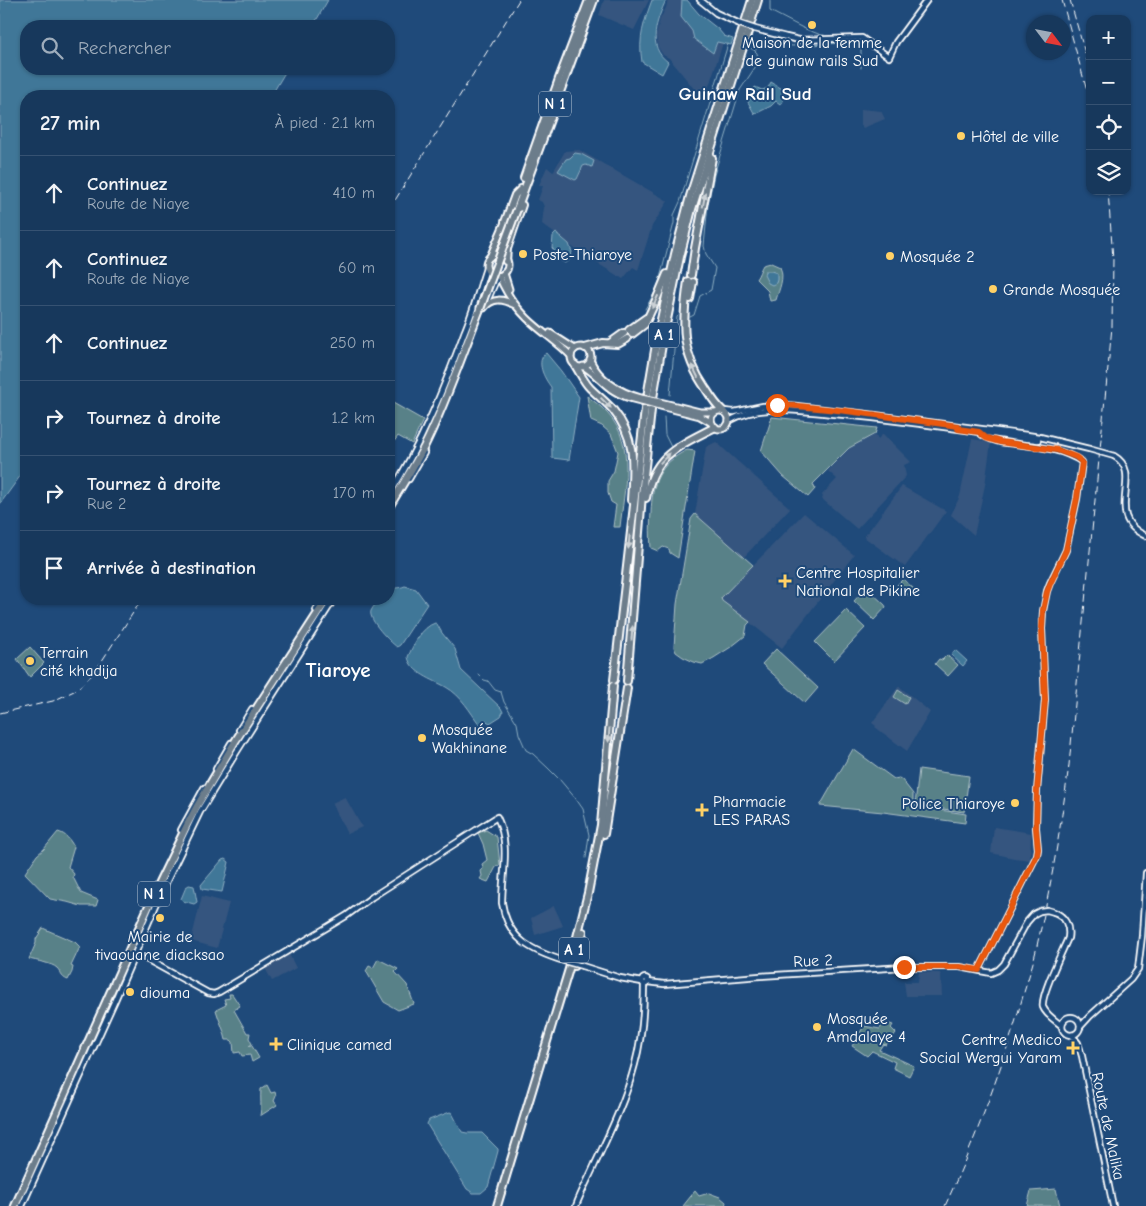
<!DOCTYPE html>
<html lang="fr">
<head>
<meta charset="utf-8">
<style>
	:root { --surface:#17385c; --page:#244365; --text:#f1f3f6; --muted:#9eacbb; --line:#365272 }
	body { margin:0; font-family:"Comic Neue",sans-serif; background:var(--page); color:var(--text) }
	.controls { position:absolute; right:15px; top:15px; display:grid; overflow:hidden; border-radius:10px; box-shadow:0 1px 4px #0004 }
	.controls button { width:45px; height:45px; display:grid; place-items:center; padding:0; border:0; border-bottom:1px solid var(--line); background:var(--surface); color:var(--text); font:25px sans-serif }
	.compass { position:absolute; left:1026px; top:15px; width:45px; height:45px; border-radius:50%; background:var(--surface); box-shadow:0 1px 4px #0004; rotate:122deg }
	.stop { position:absolute; width:15px; height:15px; margin:-11px; border:4px solid #ea580c; border-radius:50%; background:#fff }
	.stop.end { background:#ea580c; border-color:#fff; box-shadow:0 1px 5px #0008 }
	.list { margin:0; padding:0; list-style:none }
	h2 { display:flex; justify-content:space-between; align-items:center; height:65px; margin:0; padding:0 20px; font-size:21px }
	h2 small { font-size:16px; font-weight:400; color:var(--muted) }
	.list li { display:grid; grid-template-columns:32px 1fr auto; gap:15px; align-items:center; box-sizing:border-box; height:75px; padding:0 20px; border-top:1px solid var(--line) }
	.list b { display:block; font-size:19px; white-space:nowrap }
	.list p { margin:0; font-size:16px; white-space:nowrap; color:var(--muted) }
	.list em { font-size:16px; font-style:normal; color:var(--muted) }
	.icon { flex:none; width:28px; height:28px; fill:none; stroke:currentColor; stroke-width:2; stroke-linecap:round; stroke-linejoin:round }
	.map { position:relative; flex:none; width:1146px; height:1206px; overflow:hidden }
	.search { position:absolute; background:var(--surface); box-shadow:0 1px 4px #0004; left:20px; top:20px; width:375px; height:55px; display:flex; align-items:center; gap:12px; box-sizing:border-box; padding:0 18px; border-radius:20px; color:var(--muted); font-size:19px }
	.panel { position:absolute; background:var(--surface); box-shadow:0 1px 4px #0004; left:20px; top:90px; width:375px; height:515px; border-radius:20px }
	.map>svg:first-child { display:block }
</style>
</head>
<body>
<div class="map">
<svg width="1146" height="1206" viewBox="0 0 1146 1206">
	<rect width="100%" height="100%" fill="#1f4a7a"/>
	<filter id="ink" filterUnits="userSpaceOnUse"><feTurbulence type="fractalNoise" baseFrequency=".02" numOctaves="2"/><feDisplacementMap in="SourceGraphic" scale="10" xChannelSelector="R" yChannelSelector="G"/><feConvolveMatrix kernelMatrix="1 2 1 2 8 2 1 2 1" color-interpolation-filters="sRGB"/></filter>
	<g filter="url(#ink)">
		<g fill="#35557f">
			<polygon points="604,0 649,0 634,30 599,15"/>
			<polygon points="668,0 682,0 681,17 692,31 694,39 714,51 717,42 723,43 704,101 669,58 663,55 658,47 656,36 660,19 666,8"/>
			<polygon points="861,109 881,111 885,119 863,128 861,125"/>
			<polygon points="579,150 668,201 652,226 638,270 633,267 623,279 579,252 542,224 544,207 542,202 538,200 543,186 539,185 547,167 553,172 565,151"/>
			<polygon points="883,434 911,462 904,465 906,476 857,529 822,499 823,497 822,495 837,479 828,471 850,448 875,435 878,439"/>
			<polygon points="972,439 991,442 985,485 974,535 951,515 960,496"/>
			<polygon points="716,442 790,508 744,557 695,514 706,447"/>
			<polygon points="902,486 946,511 905,567 864,537"/>
			<polygon points="804,513 854,555 782,648 721,600 721,598"/>
			<polygon points="899,686 930,712 907,751 875,727 876,726 872,723"/>
			<polygon points="345,797 362,827 347,834 332,803"/>
			<polygon points="994,827 1031,833 1030,860 1014,858 991,853"/>
			<polygon points="202,896 229,903 217,948 191,941"/>
			<polygon points="554,906 563,926 535,935 531,918"/>
			<polygon points="289,954 296,968 272,981 265,968"/>
			<polygon points="919,972 940,973 941,976 942,996 906,996 904,982 918,982"/>
		</g>
		<g fill="#588188" stroke="#acc0c4">
			<path d="M771 263 780 267C785 278 779 289 776 300L770 301 768 291 756 279C759 275 760 270 763 265Z"/>
			<path d="M587 396C594 401 602 407 608 414 636 445 624 490 620 527H613L616 505 611 502 608 493V481L614 471 618 452 611 434 602 426 591 421Z"/>
			<polygon points="393,403 423,420 412,444 398,436 393,443 389,441 389,414 392,409 390,408"/>
			<polygon points="772,417 877,428 875,434 849,448 813,484 815,489 808,497 783,476 761,451"/>
			<path d="M687 450 695 451 678 558 670 553 669 549 663 547 658 551 651 548C650 536 650 525 651 513 652 483 659 464 687 450Z"/>
			<polygon points="695,514 753,565 721,598 722,601 750,622 747,625 745,636 731,647 712,659 702,664 694,662 683,657 676,652 674,647 677,604 691,519"/>
			<polygon points="903,579 915,590 909,596 897,585"/>
			<polygon points="866,588 868,589 885,605 886,607 874,620 854,601"/>
			<polygon points="846,610 865,628 834,661 815,642"/>
			<polygon points="30,647 44,663 30,677 17,659"/>
			<polygon points="776,649 818,688 805,703 762,664"/>
			<polygon points="947,655 958,665 948,676 935,664 939,659 942,660"/>
			<polygon points="898,690 909,697 905,704 894,697"/>
			<polygon points="853,749 894,779 899,778 902,780 913,794 913,806 966,814 965,823 883,812 820,806"/>
			<polygon points="919,769 969,776 964,812 915,805"/>
			<polygon points="486,830 497,837 500,865 496,867 488,882 480,879 482,876 481,871 483,869 482,864 487,860 483,844 478,833"/>
			<path d="M58 832C66 834 70 840 74 847L68 867 74 874 73 877 81 893 98 900 96 906H81L67 902 50 899 25 873 37 855 44 849Z"/>
			<path d="M43 928 47 930 75 942 80 947 71 966 73 967 72 972 68 980C60 977 62 973 57 968 52 963 36 961 29 959L36 943V939Z"/>
			<polygon points="378,959 398,969 395,972 407,985 414,1004 398,1010 384,1002 366,971 369,966 373,968"/>
			<path d="M229 994H232L240 1006 234 1010 247 1033H250L249 1038 252 1044 249 1046H252L259 1058 252 1062 250 1055 242 1056 240 1052 234 1053 233 1042 231 1040H226C224 1029 219 1021 216 1010L226 1005 224 999 230 998Z"/>
			<polygon points="883,1022 893,1025 891,1028 896,1033 886,1045 883,1044 879,1050 914,1066 909,1076 893,1068 895,1062 872,1051 867,1056 852,1046 864,1026 880,1029"/>
			<path d="M267 1085 271 1093 275 1092 276 1096 274 1101 277 1105 260 1116C262 1107 260 1098 261 1089Z"/>
			<polygon points="1056,1189 1060,1206 1027,1206 1031,1191"/>
			<polygon points="695,1191 699,1196 709,1193 720,1197 726,1202 725,1206 683,1206"/>
		</g>
		<g fill="#3f7798" stroke="#8cadc1">
			<polygon points="0,0 328,0 313,26 26,26 26,69 287,69 271,96 26,96 26,468 0,504"/>
			<path d="M652 0H666C657 20 646 46 668 62L662 74 642 62C638 38 644 22 652 0Z"/>
			<polygon points="682,0 687,0 699,14 718,29 724,36 733,39 731,45 717,42 713,53 694,39 692,31 681,17"/>
			<polygon points="771,82 787,92 782,103 780,104 776,101 771,106 755,114 754,113 748,102 755,87 762,90 768,88"/>
			<polygon points="575,153 581,154 594,161 592,167 586,165 583,166 577,179 575,180 558,171 566,159 570,158"/>
			<polygon points="556,233 569,244 572,252 570,259 565,263 555,257 554,250 552,248 553,236"/>
			<polygon points="765,271 771,271 777,273 777,280 776,283 772,285 768,283 764,275"/>
			<path d="M546 353 561 371 579 397 569 460 552 458 551 387C544 378 535 361 546 353Z"/>
			<path d="M405 586 416 589 427 604 400 645 397 647C390 642 368 620 371 611 373 606 378 602 382 599H389V592C396 586 398 589 405 586Z"/>
			<path d="M435 623 437 624 442 633 455 649 461 670 501 708 503 712 501 716 490 723 485 720 484 725H480C470 712 462 696 446 687 434 680 411 673 408 657 413 645 422 627 435 623Z"/>
			<polygon points="955,650 967,661 963,666 951,655"/>
			<polygon points="225,859 229,862 222,892 202,889 201,885 222,860"/>
			<polygon points="189,885 194,886 197,902 194,904 183,901 181,899 186,887"/>
			<polygon points="450,1112 452,1113 462,1132 467,1133 482,1133 498,1149 498,1151 488,1187 481,1193 473,1193 467,1189 428,1126 427,1124 429,1120"/>
		</g>
		<g fill="none" stroke-linecap="round" stroke-linejoin="round">
			<g stroke="#8cadc1" stroke-width="1">
				<polyline points="770,0 770,11 803,28 821,35 824,35"/>
				<polyline points="755,50 767,42 792,46 860,42 861,43 861,68"/>
				<polyline points="645,309 655,292 659,282 674,223 674,215 680,202 728,44"/>
				<polyline points="690,317 694,315 700,296 711,290 715,268 706,254 704,246 708,204 714,175 740,90 756,66 758,59 757,53 754,50 750,48"/>
				<polyline points="670,395 677,317 678,316"/>
				<polyline points="664,417 665,435 671,447"/>
				<polyline points="478,674 484,680 488,681 495,690 501,692 504,702 517,723 519,734 526,750 533,754 548,768 558,778"/>
				<polyline points="560,780 576,799 583,809 589,835 586,858"/>
			</g>
			<polyline stroke="#41658e" stroke-width="6" stroke-dasharray="6 3" stroke-linecap="butt" points="686,280 687,274"/>
			<defs>
				<g id="secondary">
					<polyline points="700,0 716,13 740,24"/>
					<polyline points="755,29 786,37 799,40 862,38 889,57 896,42 927,0"/>
					<polyline points="484,308 498,276"/>
					<polyline points="724,411 734,412 763,406 788,405 867,414 1027,435 1040,437 1089,449"/>
					<path d="M729 421C761 403 798 411 833 414 878 418 922 424 966 430 990 433 1014 438 1038 440"/>
					<path d="M1114 456C1146 474 1101 516 1146 536"/>
					<polyline points="409,479 424,453"/>
					<path d="M389 495C421 445 444 388 464 333 473 312 479 289 486 268"/>
					<polyline points="316,610 323,599"/>
					<polyline points="239,730 252,709"/>
					<polyline points="216,769 231,743"/>
					<polyline points="181,830 204,788"/>
					<path d="M1054 912C1065 916 1070 926 1068 938 1063 950 1040 996 1043 1007 1046 1015 1056 1021 1062 1026"/>
					<path d="M134 955 148 960 208 993 214 994 219 992 301 943 346 916 372 897 470 834 497 817C511 846 502 873 502 903 508 940 532 951 564 961"/>
					<polyline points="582,966 620,978 642,982"/>
					<path d="M979 970 1037 855 1038 849 1036 828 1037 791 1045 700 1042 629 1043 611 1047 591 1050 583 1066 550 1077 499 1082 462C1059 446 1027 446 1000 442 993 440 984 438 979 432"/>
					<circle cx="645" cy="981" r="3"/>
					<polyline points="648,982 664,984 760,976 904,967 960,967 991,973 998,970 1004,964 1027,922 1034,914 1040,911"/>
					<circle cx="1071" cy="1026" r="9"/>
					<polyline points="1080,1027 1090,1016 1131,979 1138,969 1142,936 1146,873"/>
					<polyline points="1072,1035 1078,1043 1082,1056 1113,1206"/>
					<polyline points="22,1206 115,1000 163,889 200,812 236,753 334,599"/>
					<path d="M576 1206C581 1192 589 1178 595 1164 610 1132 626 1099 635 1064 642 1038 644 1011 644 984"/>
				</g>
				<g id="primary">
					<circle cx="497" cy="265" r="11"/>
					<polyline points="490,257 505,222"/>
					<polyline points="504,273 509,289"/>
					<path d="M499 276C505 291 515 306 527 318 541 332 558 342 571 356"/>
					<path d="M484 308C493 297 503 299 515 305"/>
					<polyline points="550,333 575,349"/>
					<circle cx="581" cy="357" r="10"/>
					<path d="M590 360C600 380 620 392 641 398"/>
					<path d="M583 366C595 373 603 384 614 391 623 397 631 399 641 401"/>
					<polyline points="656,401 700,412 715,412"/>
					<polyline points="656,405 700,416 712,423"/>
					<circle cx="720" cy="420" r="9"/>
				</g>
				<g id="highway">
					<polyline points="524,178 560,76 589,0"/>
					<polyline points="517,209 594,0"/>
					<polyline points="505,222 515,195 521,189"/>
					<polyline points="506,261 507,249 522,205"/>
					<polyline points="691,275 695,248 712,158"/>
					<path d="M688 281C682 323 680 352 706 389 711 397 716 405 723 411"/>
					<polyline points="690,299 693,282"/>
					<polyline points="629,330 646,318"/>
					<polyline points="632,334 645,324 657,298 667,274"/>
					<polyline points="610,343 624,333"/>
					<polyline points="585,348 603,343 618,344 627,339"/>
					<path d="M575 365C580 373 584 382 590 388 598 396 606 402 613 410 637 439 633 466 631 500"/>
					<path d="M646 498C654 454 679 446 715 427"/>
					<path d="M389 507C401 487 413 468 424 447 446 403 462 355 480 309"/>
					<polyline points="614,680 645,409 657,338 675,254 690,196 752,0"/>
					<polyline points="627,681 642,495 651,410 663,339 680,257 692,209 758,0"/>
					<polyline points="604,834 627,688"/>
					<polyline points="574,966 583,932"/>
					<polyline points="15,1206 159,883 188,823 197,806 236,740 327,599"/>
					<polyline points="497,1206 569,969 588,893 601,825 613,686"/>
				</g>
			</defs>
			<use href="#secondary" stroke="#fff" stroke-width="8"/>
			<use href="#primary" stroke="#fff" stroke-width="9"/>
			<use href="#highway" stroke="#fff" stroke-width="10"/>
			<use href="#secondary" stroke="#1f4a7a" stroke-width="4.5"/>
			<use href="#primary" stroke="#6c7d8b" stroke-width="5"/>
			<use href="#highway" stroke="#6c7d8b" stroke-width="6"/>
			<g stroke="#fff" stroke-width="1" stroke-dasharray="8 4" stroke-linecap="butt">
				<polyline points="1062,0 1090,102"/>
				<polyline points="1070,0 1090,71"/>
				<polyline points="389,210 519,0"/>
				<polyline points="0,713 53,701 74,691 83,684 96,670 142,599"/>
				<path d="M945 1206C977 1136 1004 1063 1025 989 1030 973 1035 957 1038 941 1052 883 1061 824 1069 765L1112 327 1113 259 1108 191"/>
			</g>
			<defs>
				<g id="secondary-bridge">
					<polyline points="740,24 755,29"/>
					<polyline points="1089,449 1114,456"/>
					<polyline points="1040,911 1047,910 1054,912"/>
					<polyline points="564,961 582,966"/>
				</g>
				<g id="primary-bridge">
					<polyline points="641,398 656,401"/>
					<polyline points="641,401 656,405"/>
				</g>
				<polyline id="highway-bridge" points="480,309 517,209"/>
			</defs>
			<use href="#secondary-bridge" stroke="#fff" stroke-width="8" stroke-linecap="butt"/>
			<use href="#primary-bridge" stroke="#fff" stroke-width="9" stroke-linecap="butt"/>
			<use href="#highway-bridge" stroke="#fff" stroke-width="10" stroke-linecap="butt"/>
			<use href="#secondary-bridge" stroke="#1f4a7a" stroke-width="4.5"/>
			<use href="#primary-bridge" stroke="#6c7d8b" stroke-width="5"/>
			<use href="#highway-bridge" stroke="#6c7d8b" stroke-width="6"/>
		</g>
		<defs><path id="oneway-solid" d="M-6-.8H1V-3.2L6.5 0L1 3.2V.8H-6Z" transform="scale(1.25)"/></defs>
		<g fill="#ccd2d6">
			<use href="#oneway-solid" transform="translate(704 200) rotate(-80)"/>
			<use href="#oneway-solid" transform="translate(655 302) rotate(116)"/>
			<use href="#oneway-solid" transform="translate(695 371) rotate(-116)"/>
			<use href="#oneway-solid" transform="translate(606 403) rotate(44)"/>
			<use href="#oneway-solid" transform="translate(665 458) rotate(-46)"/>
			<use href="#oneway-solid" transform="translate(629 542) rotate(96)"/>
			<use href="#oneway-solid" transform="translate(632 633) rotate(-85)"/>
			<use href="#oneway-solid" transform="translate(609 735) rotate(94)"/>
		</g>
	</g>
	<g fill="none" stroke-linecap="round" stroke-linejoin="round" filter="url(#ink)">
		<polyline stroke="#ea580c" stroke-width="6" points="777,405 788,405 847,411 958,426 958,429 979,432 986,438 1000,442 1057,450 1076,457 1082,462 1077,498 1066,550 1050,584 1047,592 1043,610 1042,629 1045,700 1037,791 1036,828 1038,849 1037,855 979,970 960,967 904,967"/>
	</g>
	<g fill="#ffd166" stroke="#1f4a7a" stroke-width="2">
		<circle cx="812" cy="25" r="5"/>
		<circle cx="961" cy="136" r="5"/>
		<circle cx="523" cy="254" r="5"/>
		<circle cx="890" cy="256" r="5"/>
		<circle cx="993" cy="289" r="5"/>
		<path d="M782.5 573.5h5v5h5v5h-5v5h-5v-5h-5v-5h5z"/>
		<circle cx="30" cy="661" r="5"/>
		<circle cx="422" cy="738" r="5"/>
		<circle cx="1015" cy="803" r="5"/>
		<path d="M699.5 802.5h5v5h5v5h-5v5h-5v-5h-5v-5h5z"/>
		<circle cx="160" cy="918" r="5"/>
		<circle cx="130" cy="992" r="5"/>
		<circle cx="817" cy="1027" r="5"/>
		<path d="M273.5 1036.5h5v5h5v5h-5v5h-5v-5h-5v-5h5z"/>
		<path d="M1070.5 1040.5h5v5h5v5h-5v5h-5v-5h-5v-5h5z"/>
	</g>
	<g text-anchor="middle" stroke-width="4" stroke-linejoin="round" paint-order="stroke">
		<g fill="#1f4a7a" stroke="#bcc9d7" stroke-width="1">
			<rect x="539" y="91.5" width="32" height="25" rx="4"/>
			<rect x="649" y="322.5" width="30" height="25" rx="4"/>
			<rect x="138" y="881.5" width="32" height="25" rx="4"/>
			<rect x="559" y="937.5" width="30" height="25" rx="4"/>
		</g>
		<g font-size="15" font-weight="bold" fill="#fff">
			<text x="555" y="109">N 1</text>
			<text x="664" y="340">A 1</text>
			<text x="154" y="899">N 1</text>
			<text x="574" y="955">A 1</text>
		</g>
		<g font-size="16" fill="#fff" stroke="#1f4a7a" text-anchor="start">
			<text x="812" y="48" text-anchor="middle">Maison de la femme<tspan x="812" dy="18">de guinaw rails Sud</tspan></text>
			<text x="971" y="142">Hôtel de ville</text>
			<text x="533" y="260">Poste-Thiaroye</text>
			<text x="900" y="262">Mosquée 2</text>
			<text x="1003" y="295">Grande Mosquée</text>
			<text x="796" y="578">Centre Hospitalier<tspan x="796" dy="18">National de Pikine</tspan></text>
			<text x="40" y="658">Terrain<tspan x="40" dy="18">cité khadija</tspan></text>
			<text x="432" y="735">Mosquée<tspan x="432" dy="18">Wakhinane</tspan></text>
			<text x="713" y="807">Pharmacie<tspan x="713" dy="18">LES PARAS</tspan></text>
			<text x="1005" y="809" text-anchor="end">Police Thiaroye</text>
			<text x="160" y="942" text-anchor="middle">Mairie de<tspan x="160" dy="18">tivaouane diacksao</tspan></text>
			<text x="140" y="998">diouma</text>
			<text x="827" y="1024">Mosquée<tspan x="827" dy="18">Amdalaye 4</tspan></text>
			<text x="1062" y="1045" text-anchor="end">Centre Medico<tspan x="1062" dy="18">Social Wergui Yaram</tspan></text>
			<text x="287" y="1050">Clinique camed</text>
		</g>
		<g font-size="16" fill="#fff" stroke="#1f4a7a">
			<text transform="translate(813 960) rotate(-3)" y="6">Rue 2</text>
			<text transform="translate(1109 1126) rotate(78)" y="6">Route de Malika</text>
		</g>
		<g font-size="19" font-weight="bold" fill="#fff" stroke="#1f4a7a">
			<text x="745" y="100">Guinaw Rail Sud</text>
		</g>
		<g font-size="21" font-weight="bold" fill="#fff" stroke="#1f4a7a">
			<text x="338" y="677">Tiaroye</text>
		</g>
	</g>
</svg>
<div class="controls">
<button>+</button>
<button>−</button>
<button><svg class="icon" aria-label="locate" viewBox="0 0 24 24"><circle cx="12" cy="12" r="6"/><path d="M12 2v4M12 18v4M2 12h4M18 12h4"/></svg></button>
<button><svg class="icon" aria-label="layers" viewBox="0 0 24 24"><path d="M12 4l9 5-9 5-9-5zM3 14l9 5 9-5"/></svg></button>
</div>
<svg class="compass" viewBox="-18 -18 36 36"><path d="M0-13l5 13h-10z" fill="#e53935"/><path d="M0 13l5-13h-10z" fill="#9eacbb"/></svg>
<div class="stop" style="left:777px;top:405px"></div>
<div class="stop end" style="left:904px;top:967px"></div>
<div class="search"><svg class="icon" aria-label="search" viewBox="0 0 24 24"><circle cx="10" cy="10" r="6"/><path d="M15 15l6 6"/></svg>Rechercher</div>
<section class="panel">
<h2>27 min<small>À pied · 2.1 km</small></h2>
<ul class="list">
<li><svg class="icon" aria-label="ahead" viewBox="0 0 24 24"><path d="M12 20V5M6 11l6-6 6 6"/></svg><div><b>Continuez</b><p>Route de Niaye</p></div><em>410 m</em></li>
<li><svg class="icon" aria-label="ahead" viewBox="0 0 24 24"><path d="M12 20V5M6 11l6-6 6 6"/></svg><div><b>Continuez</b><p>Route de Niaye</p></div><em>60 m</em></li>
<li><svg class="icon" aria-label="ahead" viewBox="0 0 24 24"><path d="M12 20V5M6 11l6-6 6 6"/></svg><div><b>Continuez</b></div><em>250 m</em></li>
<li><svg class="icon" aria-label="right" viewBox="0 0 24 24"><path d="M7 20v-9h11M14 6l5 5-5 5"/></svg><div><b>Tournez à droite</b></div><em>1.2 km</em></li>
<li><svg class="icon" aria-label="right" viewBox="0 0 24 24"><path d="M7 20v-9h11M14 6l5 5-5 5"/></svg><div><b>Tournez à droite</b><p>Rue 2</p></div><em>170 m</em></li>
<li><svg class="icon" aria-label="arrive" viewBox="0 0 24 24"><path d="M6 21V4h12l-3 4 3 4H6"/></svg><div><b>Arrivée à destination</b></div></li>
</ul>
</section>
</div>
</body>
</html>
